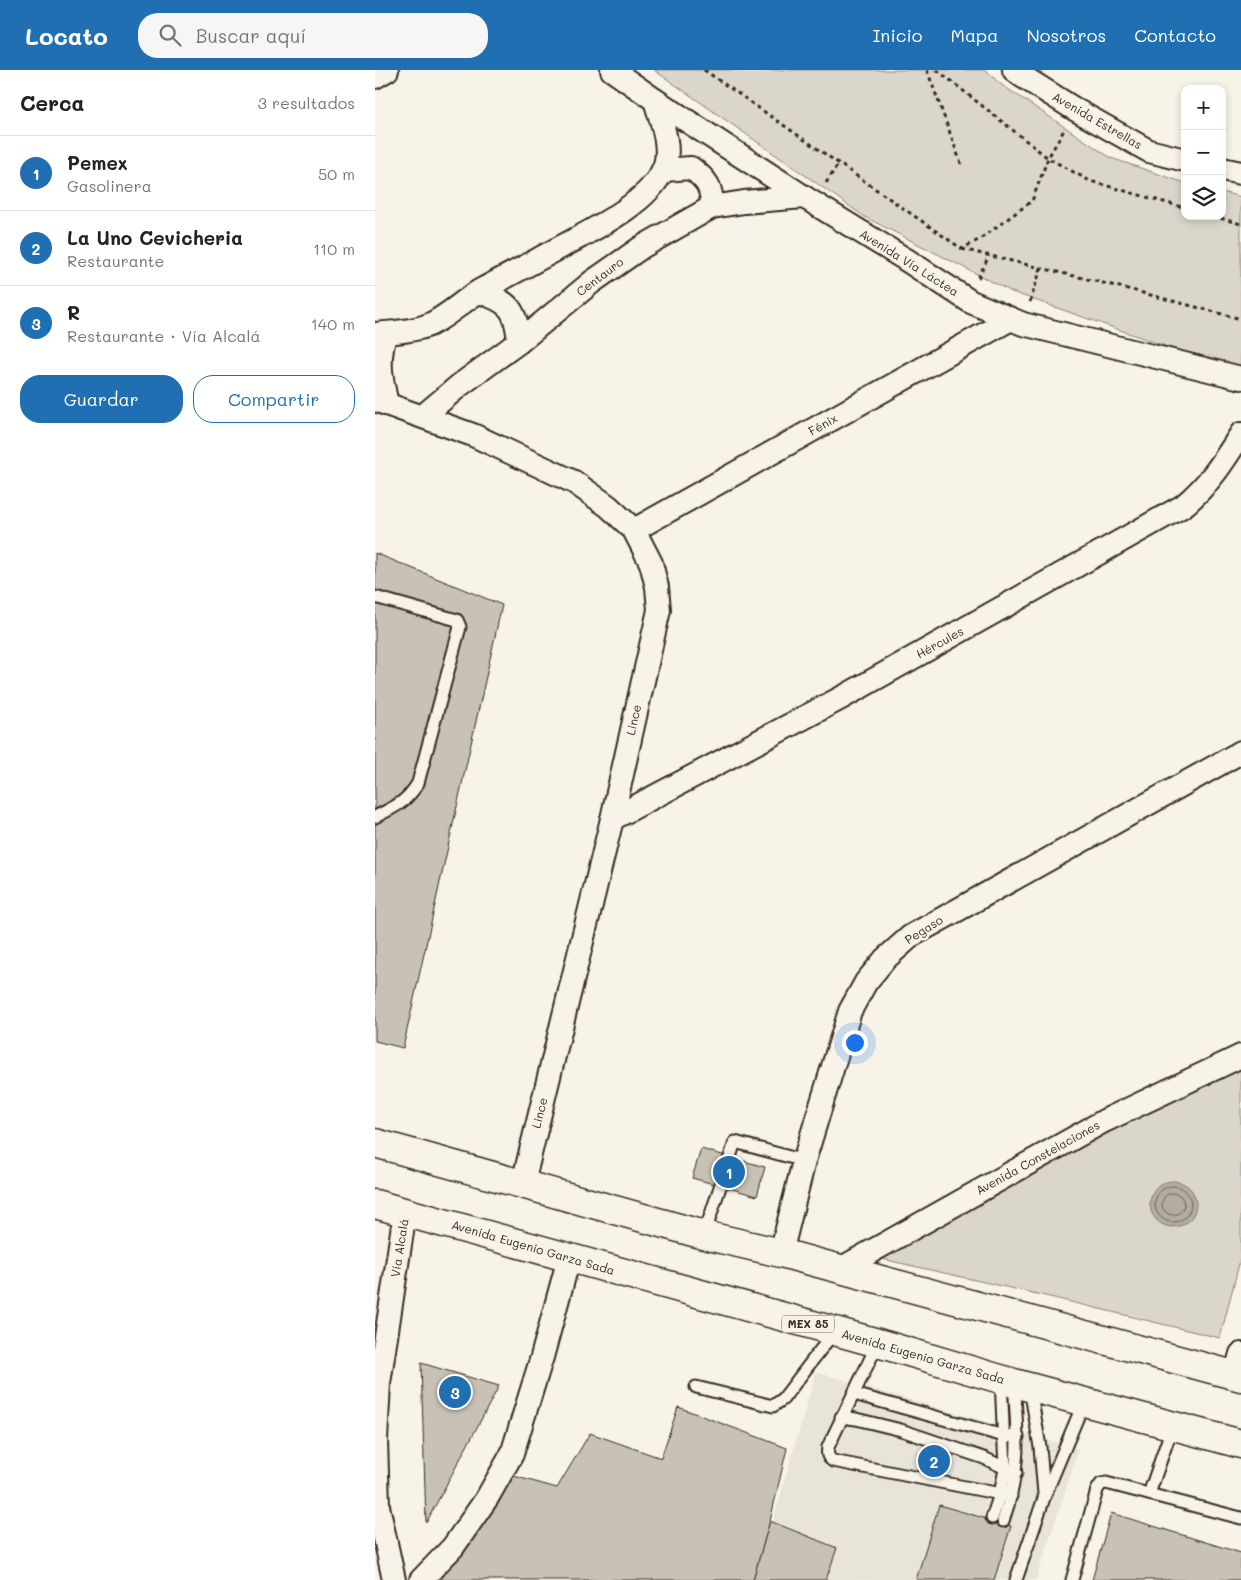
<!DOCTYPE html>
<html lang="es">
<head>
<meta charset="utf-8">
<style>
	:root { --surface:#fff; --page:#f6f6f6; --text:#222; --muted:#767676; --line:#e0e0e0; --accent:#1f6fb2 }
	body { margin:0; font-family:Mali,sans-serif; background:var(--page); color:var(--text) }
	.controls { position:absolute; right:15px; top:15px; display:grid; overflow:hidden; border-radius:10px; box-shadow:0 2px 8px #0003 }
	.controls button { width:45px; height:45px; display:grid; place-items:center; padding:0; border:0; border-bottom:1px solid var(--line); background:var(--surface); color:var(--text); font:25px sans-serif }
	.you { position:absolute; left:479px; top:972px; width:18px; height:18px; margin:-12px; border:4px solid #fff; border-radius:50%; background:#1a73e8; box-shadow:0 0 0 8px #1a73e833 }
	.badge { display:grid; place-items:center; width:32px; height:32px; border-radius:50%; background:var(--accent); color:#fff; font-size:16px; font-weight:700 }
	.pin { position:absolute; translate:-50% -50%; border:2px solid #fff; box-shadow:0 1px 5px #0006 }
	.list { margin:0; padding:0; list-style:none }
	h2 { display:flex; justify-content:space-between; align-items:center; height:65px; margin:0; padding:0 20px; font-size:21px }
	h2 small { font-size:16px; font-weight:400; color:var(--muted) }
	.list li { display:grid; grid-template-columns:32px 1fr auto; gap:15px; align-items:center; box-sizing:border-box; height:75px; padding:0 20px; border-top:1px solid var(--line) }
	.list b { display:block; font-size:19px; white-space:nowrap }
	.list p { margin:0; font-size:16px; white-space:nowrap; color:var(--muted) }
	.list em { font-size:16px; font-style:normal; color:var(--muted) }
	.actions { display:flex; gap:10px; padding:15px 20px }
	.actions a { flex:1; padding:11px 0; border:1px solid var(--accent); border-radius:20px; text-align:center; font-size:18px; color:var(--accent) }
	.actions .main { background:var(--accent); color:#fff }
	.icon { flex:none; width:28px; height:28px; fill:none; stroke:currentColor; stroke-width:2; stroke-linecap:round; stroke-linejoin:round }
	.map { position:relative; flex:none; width:866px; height:1510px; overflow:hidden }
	header { display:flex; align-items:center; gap:30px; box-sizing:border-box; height:70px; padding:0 25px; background:var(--accent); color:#fff }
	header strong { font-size:24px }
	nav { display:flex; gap:28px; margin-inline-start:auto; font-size:18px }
	.search { width:350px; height:45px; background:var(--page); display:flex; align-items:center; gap:12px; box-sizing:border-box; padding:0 18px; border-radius:20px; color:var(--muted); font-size:19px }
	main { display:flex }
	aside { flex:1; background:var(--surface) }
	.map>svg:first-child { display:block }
</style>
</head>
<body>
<header>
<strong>Locato</strong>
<div class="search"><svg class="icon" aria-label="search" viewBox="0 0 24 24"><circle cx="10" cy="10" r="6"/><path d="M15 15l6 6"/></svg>Buscar aquí</div>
<nav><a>Inicio</a><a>Mapa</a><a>Nosotros</a><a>Contacto</a></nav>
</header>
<main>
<aside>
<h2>Cerca<small>3 resultados</small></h2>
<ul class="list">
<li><span class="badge">1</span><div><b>Pemex</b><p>Gasolinera</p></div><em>50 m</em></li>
<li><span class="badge">2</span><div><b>La Uno Cevicheria</b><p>Restaurante</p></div><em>110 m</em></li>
<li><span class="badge">3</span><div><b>R</b><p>Restaurante · Vía Alcalá</p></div><em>140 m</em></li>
</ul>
<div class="actions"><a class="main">Guardar</a><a>Compartir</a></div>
</aside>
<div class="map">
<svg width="866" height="1510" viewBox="0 0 866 1510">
	<rect width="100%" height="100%" fill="#f7f3e8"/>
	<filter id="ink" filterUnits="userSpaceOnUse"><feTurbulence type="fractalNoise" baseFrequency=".02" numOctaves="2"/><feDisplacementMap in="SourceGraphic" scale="10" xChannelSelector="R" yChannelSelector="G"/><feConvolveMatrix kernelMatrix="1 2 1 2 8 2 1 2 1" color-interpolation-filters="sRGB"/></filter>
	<g filter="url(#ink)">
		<polygon fill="#e9e4d9" points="441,1302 704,1379 661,1510 381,1510"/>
		<g fill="#dbd6cb" stroke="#8b8074">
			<polygon points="279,0 611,0 624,13 736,88 810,113 810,146 847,146 847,122 866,127 866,296 793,277 637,222 490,147"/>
			<polygon points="866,981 866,1186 845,1268 675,1227 503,1188"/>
		</g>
		<circle fill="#b4aca0" stroke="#84786c" cx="798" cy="1134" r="23"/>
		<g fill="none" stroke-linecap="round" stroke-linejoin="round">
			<g stroke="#6b5e52" stroke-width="1">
				<circle cx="798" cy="1134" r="18"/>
				<circle cx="798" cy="1134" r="11"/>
			</g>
		</g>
		<g fill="#c8c1b6" stroke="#3b2a1e">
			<polygon points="0,483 127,535 28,978 0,971"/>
			<polygon points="326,1079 390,1097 382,1126 317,1108"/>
			<polygon points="46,1293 124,1316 51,1453"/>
			<polygon points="303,1337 412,1378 395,1451 378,1510 66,1510 135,1405 182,1418 215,1363 286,1388"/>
			<polygon points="564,1435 636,1456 619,1510 541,1510"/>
			<polygon points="736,1443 866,1483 866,1510 717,1510"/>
			<polygon points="395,1451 462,1478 451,1510 378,1510"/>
		</g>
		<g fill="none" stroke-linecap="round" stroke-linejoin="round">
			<defs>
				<g id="lane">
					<path d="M0 527 82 550 85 557 43 713C31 733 19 737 0 747"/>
					<polyline points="329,1165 360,1072 429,1091"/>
					<path d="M503 1273 453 1377C452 1384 452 1387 458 1391L636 1426"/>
					<polyline points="321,1317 398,1336 408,1329 459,1262"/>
					<polyline points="655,1318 665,1377 669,1424"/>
					<polyline points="479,1324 629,1366 643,1367"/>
					<polyline points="466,1347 481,1349 526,1360 609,1388 641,1403"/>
					<polyline points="774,1424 798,1355"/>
					<polyline points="617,1448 625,1424 630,1399 626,1309"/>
					<path d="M628 1451C646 1400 643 1366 639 1313"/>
					<polyline points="641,1510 670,1425 709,1332"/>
					<polyline points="697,1510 722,1420 726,1414 731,1413 866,1448"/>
				</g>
				<g id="street">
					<polyline points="237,0 280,30 429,127 530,189 596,232 648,254 866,308"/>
					<polyline points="639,0 647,6 701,40 774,81 810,90"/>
					<polyline points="0,7 12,0"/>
					<polyline points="847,99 866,103"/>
					<path d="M288 100 316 98C332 110 337 117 337 137"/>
					<path d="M104 222C135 232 141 239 144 272"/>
					<path d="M11 263C2 289 6 308 12 334"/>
					<path d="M0 264C13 263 45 260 56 254 74 245 89 230 106 220 133 206 160 191 186 177 217 160 272 134 288 100 298 79 286 51 280 30"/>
					<polyline points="0,330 98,365 199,412 233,436 259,460 276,493 282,517 284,540 237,749 148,1113"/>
					<polyline points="48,346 85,315 144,272 217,212 267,177 337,137 369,132 429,127"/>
					<polyline points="259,460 636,249"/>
					<path d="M237 749 468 627 808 436C833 416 849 391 866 364"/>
					<polyline points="406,1183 429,1091 475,941 491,912 510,889 536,866 866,682"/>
					<polyline points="465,1199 729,1051 866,986"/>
					<polyline points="860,1306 866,1284"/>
					<polyline points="19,1510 3,1436 1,1370 4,1313 30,1142"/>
					<polyline points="46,1510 78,1477 112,1428 137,1384 167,1287 194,1188"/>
				</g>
				<g id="highway">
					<polyline points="0,1073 329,1165 406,1183 866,1307"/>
					<polyline points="0,1134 503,1273 639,1313 866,1374"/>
				</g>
			</defs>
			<use href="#lane" stroke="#3b2a1e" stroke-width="15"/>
			<use href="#street" stroke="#3b2a1e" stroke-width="26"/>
			<use href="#highway" stroke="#3b2a1e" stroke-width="31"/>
			<g stroke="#3b2a1e" stroke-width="3" stroke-dasharray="4 4" stroke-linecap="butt">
				<polyline points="329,0 587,179 605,169 657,131 673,88 689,60"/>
				<polyline points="552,0 587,96"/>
				<polyline points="562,0 673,88 715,111 810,138"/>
				<polyline points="451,113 464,93"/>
				<polyline points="838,146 866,154"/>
				<polyline points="587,179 749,218 866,249"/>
				<polyline points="603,208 614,186"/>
				<polyline points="655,232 666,198"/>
			</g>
			<use href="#lane" stroke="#f7f3e8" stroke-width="11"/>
			<use href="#street" stroke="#f7f3e8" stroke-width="22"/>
			<use href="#highway" stroke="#f7f3e8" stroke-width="28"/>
		</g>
	</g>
	<g text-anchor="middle" stroke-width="5" stroke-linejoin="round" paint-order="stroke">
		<rect fill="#f7f3e8" stroke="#73665b" stroke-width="1" x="407" y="1245.5" width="52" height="17" rx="4"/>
		<g font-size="11" font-weight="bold" fill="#3b2a1e">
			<text x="433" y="1258">MEX 85</text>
		</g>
		<g font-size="12" fill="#3b2a1e" stroke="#f7f3e8">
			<text transform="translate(722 51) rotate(30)" y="4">Avenida Estrellas</text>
			<text transform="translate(534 193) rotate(32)" y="4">Avenida Vía Láctea</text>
			<text transform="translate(225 207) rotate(-37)" y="4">Centauro</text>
			<text transform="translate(448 355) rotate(-29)" y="4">Fénix</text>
			<text transform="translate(565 573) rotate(-29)" y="4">Hércules</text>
			<text transform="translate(259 650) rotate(-77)" y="4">Lince</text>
			<text transform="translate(549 860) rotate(-32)" y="4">Pegaso</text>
			<text transform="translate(165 1043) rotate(-76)" y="4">Lince</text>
			<text transform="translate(663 1088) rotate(-29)" y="4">Avenida Constelaciones</text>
			<text transform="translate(25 1178) rotate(-81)" y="4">Vía Alcalá</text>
			<text transform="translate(158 1178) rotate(16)" y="4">Avenida Eugenio Garza Sada</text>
			<text transform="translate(548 1287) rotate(16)" y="4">Avenida Eugenio Garza Sada</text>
		</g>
	</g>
</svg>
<div class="controls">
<button>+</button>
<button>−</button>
<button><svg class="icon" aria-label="layers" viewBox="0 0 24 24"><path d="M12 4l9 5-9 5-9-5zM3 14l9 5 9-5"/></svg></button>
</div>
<div class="you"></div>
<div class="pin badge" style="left:354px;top:1102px">1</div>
<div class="pin badge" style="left:559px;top:1391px">2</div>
<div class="pin badge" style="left:80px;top:1322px">3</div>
</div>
</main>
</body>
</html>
